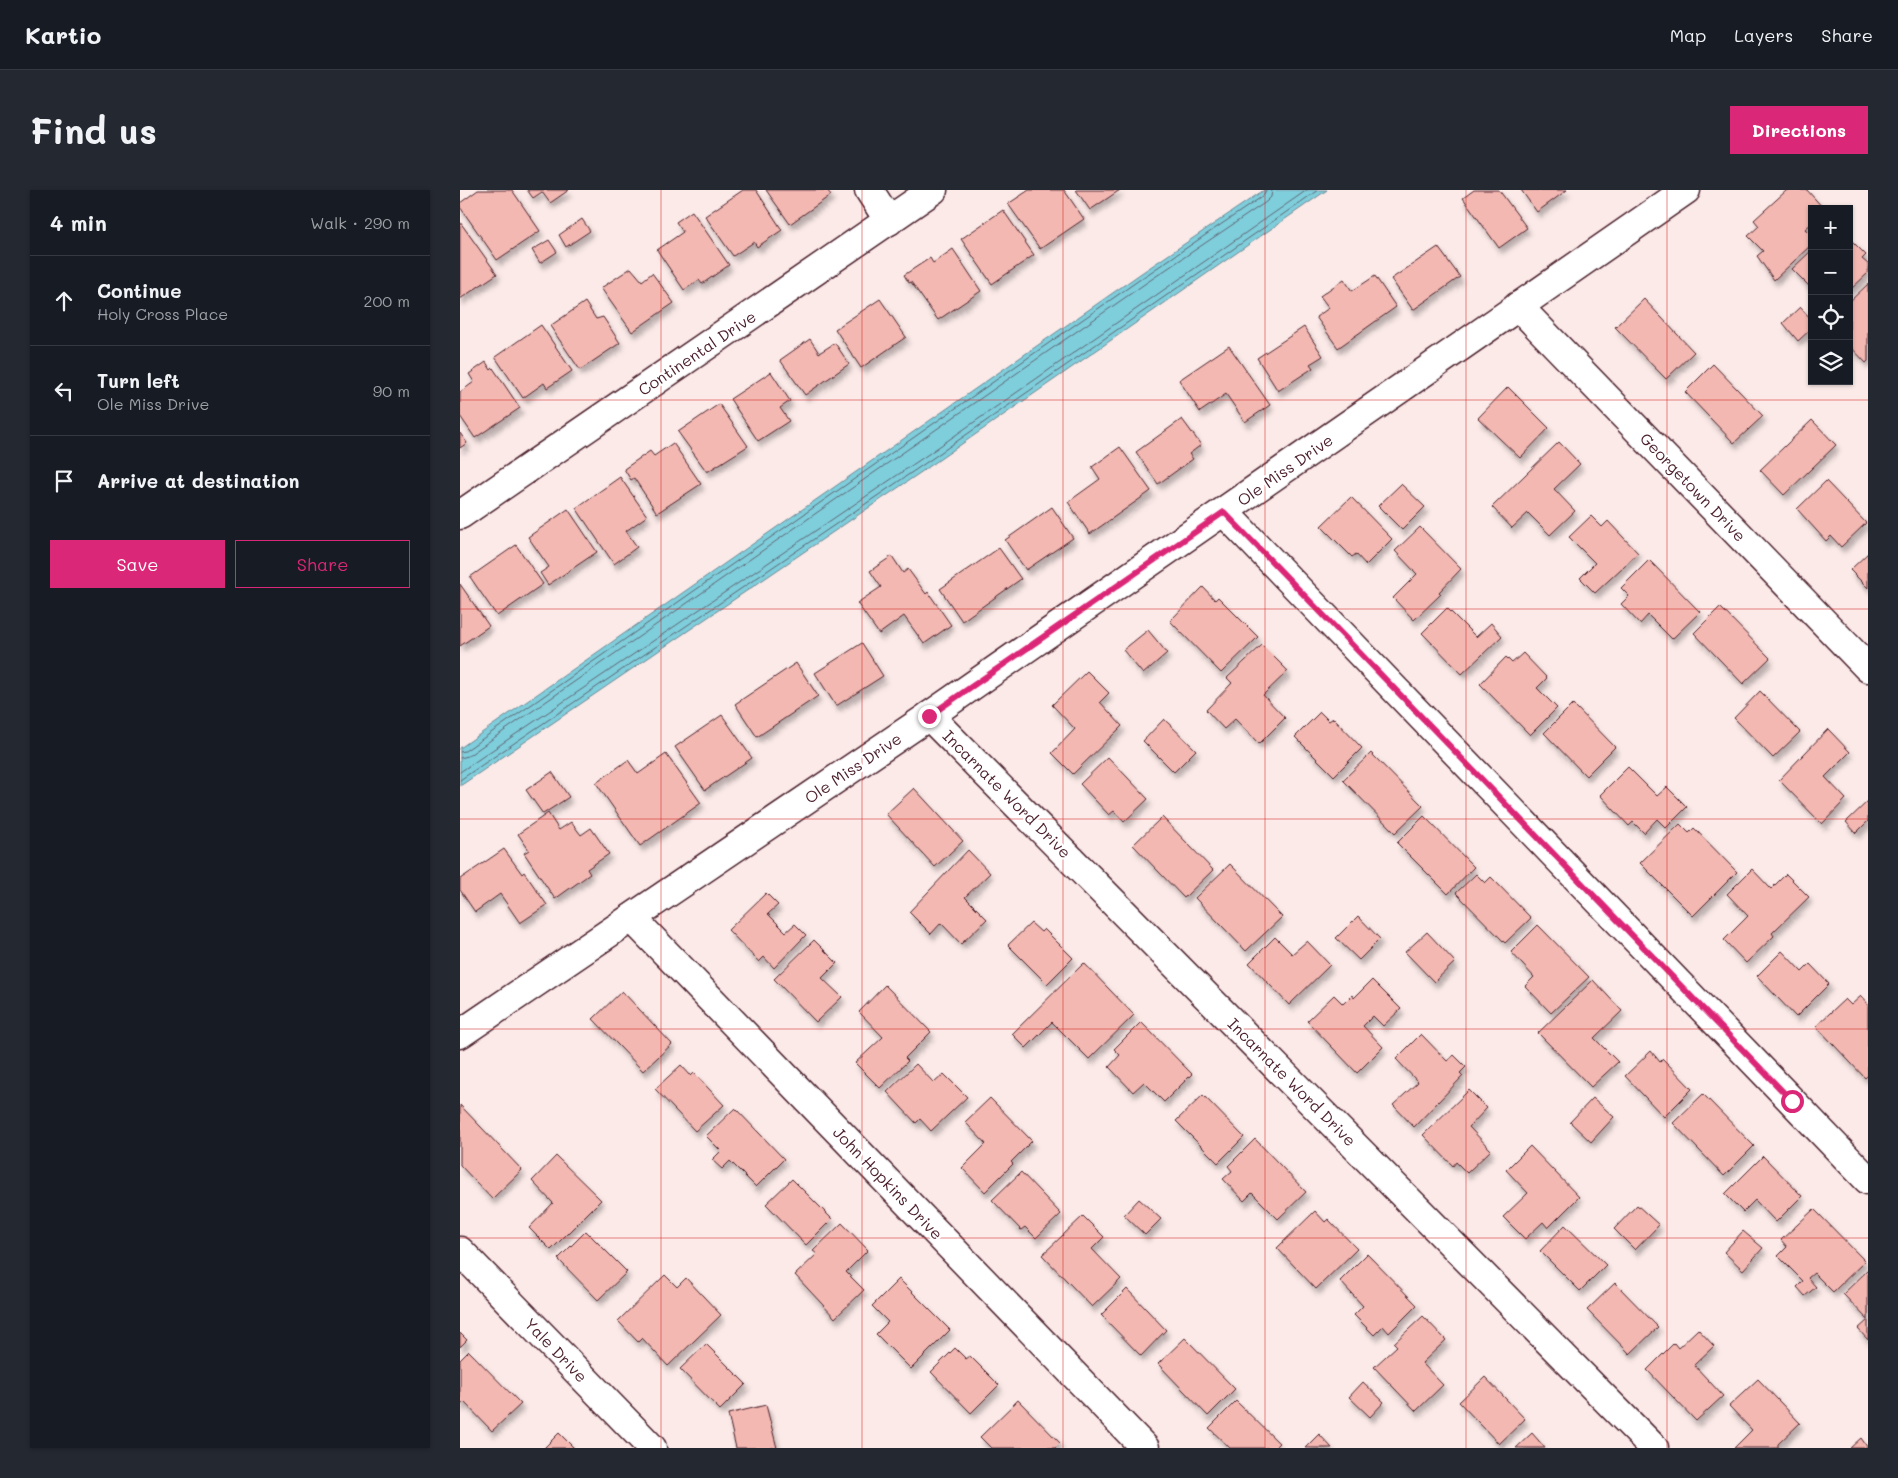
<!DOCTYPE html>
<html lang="en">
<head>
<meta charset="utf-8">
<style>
	:root { --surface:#171b24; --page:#242831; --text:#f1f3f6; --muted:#9ea1a6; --line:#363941; --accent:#db2777 }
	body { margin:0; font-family:Mali,sans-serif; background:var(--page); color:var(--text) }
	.controls { position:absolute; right:15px; top:15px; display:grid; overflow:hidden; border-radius:0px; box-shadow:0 1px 4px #0004 }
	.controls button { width:45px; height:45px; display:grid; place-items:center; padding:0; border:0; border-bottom:1px solid var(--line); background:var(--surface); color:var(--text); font:25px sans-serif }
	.stop { position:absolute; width:15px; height:15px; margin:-11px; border:4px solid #db2777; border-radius:50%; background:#fff }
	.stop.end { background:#db2777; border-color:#fff; box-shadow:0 1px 5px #0008 }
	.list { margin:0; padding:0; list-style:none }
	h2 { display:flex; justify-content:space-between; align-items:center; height:65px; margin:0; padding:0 20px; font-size:21px }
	h2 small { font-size:16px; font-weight:400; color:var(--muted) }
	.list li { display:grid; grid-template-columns:32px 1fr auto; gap:15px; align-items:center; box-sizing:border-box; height:90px; padding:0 20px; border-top:1px solid var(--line) }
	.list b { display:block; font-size:19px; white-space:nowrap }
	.list p { margin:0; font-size:16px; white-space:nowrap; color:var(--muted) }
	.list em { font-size:16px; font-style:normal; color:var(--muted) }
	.actions { display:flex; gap:10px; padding:15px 20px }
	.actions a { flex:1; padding:11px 0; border:1px solid var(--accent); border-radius:0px; text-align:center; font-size:18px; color:var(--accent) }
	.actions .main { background:var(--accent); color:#fff }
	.icon { flex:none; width:28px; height:28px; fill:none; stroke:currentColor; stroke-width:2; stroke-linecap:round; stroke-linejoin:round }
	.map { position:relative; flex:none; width:1408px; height:1258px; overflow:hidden; border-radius:0px }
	header { display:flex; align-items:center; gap:30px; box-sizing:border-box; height:70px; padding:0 25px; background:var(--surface); border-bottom:1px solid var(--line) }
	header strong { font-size:24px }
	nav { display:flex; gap:28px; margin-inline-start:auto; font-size:18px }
	.intro { display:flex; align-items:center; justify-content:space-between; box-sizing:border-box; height:120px; padding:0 30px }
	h1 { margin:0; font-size:35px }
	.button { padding:12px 22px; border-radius:0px; background:var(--accent); color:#fff; font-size:18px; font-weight:700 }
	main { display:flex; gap:30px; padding:0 30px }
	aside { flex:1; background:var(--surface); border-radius:0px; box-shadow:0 1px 4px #0004 }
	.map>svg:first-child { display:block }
</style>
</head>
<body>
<header>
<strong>Kartio</strong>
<nav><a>Map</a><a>Layers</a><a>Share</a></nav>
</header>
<div class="intro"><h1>Find us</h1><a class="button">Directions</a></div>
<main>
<aside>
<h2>4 min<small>Walk · 290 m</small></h2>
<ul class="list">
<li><svg class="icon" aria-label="ahead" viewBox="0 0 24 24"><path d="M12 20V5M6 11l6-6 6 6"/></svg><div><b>Continue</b><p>Holy Cross Place</p></div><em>200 m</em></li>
<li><svg class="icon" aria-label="left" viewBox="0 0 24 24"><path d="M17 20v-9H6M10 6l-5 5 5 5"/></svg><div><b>Turn left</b><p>Ole Miss Drive</p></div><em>90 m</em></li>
<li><svg class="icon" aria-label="arrive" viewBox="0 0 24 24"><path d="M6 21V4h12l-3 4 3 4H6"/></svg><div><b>Arrive at destination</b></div></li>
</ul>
<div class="actions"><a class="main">Save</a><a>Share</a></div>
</aside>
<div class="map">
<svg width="1408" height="1258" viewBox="0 0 1408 1258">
	<defs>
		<filter id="shadow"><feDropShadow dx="3" dy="5.5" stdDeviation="2.5" flood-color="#0004"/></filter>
	</defs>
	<rect width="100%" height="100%" fill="#fbeae8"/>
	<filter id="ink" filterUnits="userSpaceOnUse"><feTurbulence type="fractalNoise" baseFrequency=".02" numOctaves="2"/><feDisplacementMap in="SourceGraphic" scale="10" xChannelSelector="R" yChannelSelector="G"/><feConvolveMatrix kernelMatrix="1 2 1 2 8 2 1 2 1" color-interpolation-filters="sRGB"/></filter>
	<g filter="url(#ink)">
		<polygon fill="#7fcedc" stroke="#6a8895" points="804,0 867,0 473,274 0,596 0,558 680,84"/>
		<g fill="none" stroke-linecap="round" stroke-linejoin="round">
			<g stroke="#5f6572" stroke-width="1">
				<polyline points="0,562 5,561 682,88 803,6 806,0"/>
				<polyline points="0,568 8,566 686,93 806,12 811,7 812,0"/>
				<polyline points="0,582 467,265 847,0"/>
				<polyline points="0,590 470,270 858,0"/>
			</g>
		</g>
		<g fill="#f3b8b1" stroke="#4a1f2b" filter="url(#shadow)">
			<polygon points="18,0 52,0 80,41 37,70 0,17 0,13"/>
			<polygon points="67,0 109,0 90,13 82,2 73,8"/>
			<polygon points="283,0 296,0 322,40 297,57 294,52 273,66 245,26"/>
			<polygon points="306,0 367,0 371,5 330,34"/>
			<polygon points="569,0 604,0 624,29 580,59 548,14"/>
			<polygon points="616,0 660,0 630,20"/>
			<polygon points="1014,0 1039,0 1067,38 1039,58 1003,8"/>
			<polygon points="1061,0 1107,0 1077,22"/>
			<polygon points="1327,0 1347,0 1364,19 1352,19 1352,33 1345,39 1352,46 1352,54 1314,90 1297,66 1303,61 1288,46 1299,36 1294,30"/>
			<polygon points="543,20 574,65 532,94 501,49"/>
			<polygon points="232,21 269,75 242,94 239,90 224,100 197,60 223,42 216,32"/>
			<polygon points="122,29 130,41 106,57 99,45"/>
			<polygon points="0,32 37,84 0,109"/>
			<polygon points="1389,48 1406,65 1402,69 1408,74 1408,83 1389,101"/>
			<polygon points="89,50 97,62 80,73 72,60"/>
			<polygon points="978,57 1000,87 953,120 931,89"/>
			<polygon points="493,59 521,101 478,130 451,92 449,93 444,85 470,68 473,73"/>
			<polygon points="1352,60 1352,99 1332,79"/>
			<polygon points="171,78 182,91 192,83 214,113 172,142 141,98"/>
			<polygon points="915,86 936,117 878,158 856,127 869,118 860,106 884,89 892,101"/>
			<polygon points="1408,94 1408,171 1406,173 1389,155 1389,112"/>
			<polygon points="420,109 446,147 401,178 375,139"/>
			<polygon points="1184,109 1234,162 1206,189 1155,137"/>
			<polygon points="125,112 136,129 143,127 160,153 120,180 90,136"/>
			<polygon points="1340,117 1352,130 1352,138 1338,151 1323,133"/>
			<polygon points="81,135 112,181 87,198 84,193 63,208 35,167"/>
			<polygon points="844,137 863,166 850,174 853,178 818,201 797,168"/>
			<polygon points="350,149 359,163 375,153 389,174 345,205 320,170"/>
			<polygon points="769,156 810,215 785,232 766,204 740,222 719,190"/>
			<polygon points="26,172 31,180 33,178 60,218 15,248 0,226 0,202 14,192 9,184"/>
			<polygon points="1253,174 1303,226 1274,253 1225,202"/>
			<polygon points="311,182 330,211 320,218 329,231 298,251 270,209"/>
			<polygon points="1048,197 1089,238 1060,268 1018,228"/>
			<polygon points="259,214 288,256 247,282 218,242"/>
			<polygon points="722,229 741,255 729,264 733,269 698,294 676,262"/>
			<polygon points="1352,230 1376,255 1324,305 1300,280"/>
			<polygon points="0,243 7,253 0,258"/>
			<polygon points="1099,252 1120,274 1094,299 1115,321 1090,345 1068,323 1052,338 1032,317"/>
			<polygon points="213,253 241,294 197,323 174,288 171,290 164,279 190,261 194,266"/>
			<polygon points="660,257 691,301 630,344 608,312 640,289 632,277"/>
			<polygon points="160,287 187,326 166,341 177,357 154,374 116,318"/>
			<polygon points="1366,291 1406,333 1381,357 1371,346 1366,351 1337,319"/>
			<polygon points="941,294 965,317 942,340 918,316"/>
			<polygon points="891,307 932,349 906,375 896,364 892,367 861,336"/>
			<polygon points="592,317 613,348 566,380 545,350"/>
			<polygon points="108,319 137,362 88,395 80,383 89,377 68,347"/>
			<polygon points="1131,326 1142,337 1148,331 1178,363 1135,403 1120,388 1135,373 1109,347"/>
			<polygon points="960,337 1001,379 979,402 981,404 954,430 933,408 957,384 935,361"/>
			<polygon points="56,355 83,394 37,426 10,387"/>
			<polygon points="539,358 561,389 502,431 480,399"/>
			<polygon points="1408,363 1408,398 1390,380"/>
			<polygon points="432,366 443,383 448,379 466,404 468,402 491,435 464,454 444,426 419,444 397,413 421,397 410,381"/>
			<polygon points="1189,370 1240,422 1212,449 1188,425 1180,434 1161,414 1169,406 1161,398"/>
			<polygon points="0,394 29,436 0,456"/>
			<polygon points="743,397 755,410 758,407 798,447 761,483 710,431"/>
			<polygon points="1260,417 1310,468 1283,494 1234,443"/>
			<polygon points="987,418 1016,447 1031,433 1042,446 1002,484 962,443"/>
			<polygon points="688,440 707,463 683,484 663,460"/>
			<polygon points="402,453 423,486 376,516 355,483"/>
			<polygon points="802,455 828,481 803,505 825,528 799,554 775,529 764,539 746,520 772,493 767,488"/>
			<polygon points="1063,463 1087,488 1077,498 1097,518 1070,545 1020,494 1046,467 1052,473"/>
			<polygon points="336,473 358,506 297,547 275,514"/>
			<polygon points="627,481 649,503 640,512 662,536 613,584 592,563 615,539 592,515"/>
			<polygon points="1300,501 1340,542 1313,568 1274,528"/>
			<polygon points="1113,514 1155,557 1126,586 1084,543"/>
			<polygon points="860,522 869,531 873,528 902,558 874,586 835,547"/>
			<polygon points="262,525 292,568 245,600 215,557"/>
			<polygon points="704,529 736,560 714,582 683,551"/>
			<polygon points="1368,539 1390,562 1365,587 1386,609 1362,634 1319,590"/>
			<polygon points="911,563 963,616 935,643 883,590"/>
			<polygon points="206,564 241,613 180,656 136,593 168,570 178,584"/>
			<polygon points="648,567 688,609 664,632 654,621 649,625 620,594"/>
			<polygon points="1168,577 1197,606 1207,597 1227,617 1206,638 1197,629 1184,643 1173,632 1169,636 1140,605"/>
			<polygon points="92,582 109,607 83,624 66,600"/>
			<polygon points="454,598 503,651 475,677 426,624"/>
			<polygon points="1408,611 1408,631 1396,643 1386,632"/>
			<polygon points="88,623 99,640 111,632 121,645 131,638 149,664 127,679 130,684 95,709 64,663 69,660 58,644"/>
			<polygon points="964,626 1014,677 988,704 937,653"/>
			<polygon points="702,627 753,680 724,708 673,655"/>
			<polygon points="1220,634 1229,643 1234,638 1277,682 1233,726 1180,673"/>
			<polygon points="44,659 62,684 64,682 87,715 60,733 40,704 15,722 0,700 0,689"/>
			<polygon points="508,660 530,683 505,707 527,729 501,754 481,733 471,744 449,722"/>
			<polygon points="770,674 822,727 786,761 735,708"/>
			<polygon points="1292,679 1311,699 1326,684 1349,707 1312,743 1314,746 1286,773 1264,750 1288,726 1267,704"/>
			<polygon points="1016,684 1025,693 1031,687 1071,728 1045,753 996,703"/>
			<polygon points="306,703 318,715 308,724 326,742 335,734 346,745 314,778 304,767 299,772 268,740"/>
			<polygon points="898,726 920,749 899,770 876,748"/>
			<polygon points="571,733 581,742 584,739 613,768 587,794 548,755"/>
			<polygon points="1078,735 1129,787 1091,823 1065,796 1074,787 1051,762"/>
			<polygon points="967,742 995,772 974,792 945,762"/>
			<polygon points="815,747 832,764 847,751 870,775 829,815 789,773"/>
			<polygon points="354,750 377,773 362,788 382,807 356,832 314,789"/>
			<polygon points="1322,761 1342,782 1350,774 1369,794 1336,827 1297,786"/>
			<polygon points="624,773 674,825 629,869 592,832 566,858 552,844"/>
			<polygon points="912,790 941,819 923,836 913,826 903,836 923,857 897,883 847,831 874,805 883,814 892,805 894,808"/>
			<polygon points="1133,790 1162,821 1134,848 1158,872 1131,897 1078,843"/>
			<polygon points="425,795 471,842 445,868 448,871 420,898 395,873 423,847 399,822"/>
			<polygon points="162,801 212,854 183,881 133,829"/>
			<polygon points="1401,806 1408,814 1408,885 1405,888 1356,836 1385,809 1391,815"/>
			<polygon points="681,832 732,884 704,912 684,892 673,902 649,877 660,865 654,859"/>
			<polygon points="961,844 987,871 994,865 1006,877 1000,883 1003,886 954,937 933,915 958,892 936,869"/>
			<polygon points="1191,861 1200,872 1203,869 1232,899 1204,927 1165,886"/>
			<polygon points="456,874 474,893 484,884 507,907 471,941 460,929 456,933 427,902"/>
			<polygon points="221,875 231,886 234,883 264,915 235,941 195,899"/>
			<polygon points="1009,900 1027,918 1009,937 1031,960 1007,983 996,972 993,976 963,945"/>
			<polygon points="1243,904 1294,956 1264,986 1213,933"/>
			<polygon points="743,905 784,947 758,973 716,931"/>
			<polygon points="530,908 572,951 551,972 553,974 525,1002 502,978 526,954 505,932"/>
			<polygon points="1133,908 1154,927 1131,952 1110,932"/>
			<polygon points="0,915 62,980 32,1009 0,975"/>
			<polygon points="275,918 324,969 296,997 270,971 262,979 252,970 261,961 246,946"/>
			<polygon points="795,949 846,1002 818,1029 792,1003 784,1011 763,989 772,981 768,976"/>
			<polygon points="1070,956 1119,1007 1088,1038 1083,1032 1065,1049 1043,1027 1068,1003 1046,980"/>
			<polygon points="96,966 141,1010 91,1060 69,1038 93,1013 72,991"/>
			<polygon points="1303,966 1342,1006 1316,1032 1295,1010 1283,1022 1265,1004"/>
			<polygon points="561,982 601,1024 576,1048 565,1037 561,1040 532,1010"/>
			<polygon points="332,989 372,1029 346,1055 306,1014"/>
			<polygon points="679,1009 701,1029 685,1045 664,1025"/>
			<polygon points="1177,1015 1199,1035 1175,1060 1154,1039"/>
			<polygon points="1354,1019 1405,1071 1373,1102 1354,1083 1348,1088 1356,1097 1345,1106 1337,1097 1343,1091 1318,1066 1327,1057 1321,1050"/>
			<polygon points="855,1021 865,1032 868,1029 897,1059 856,1099 817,1058"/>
			<polygon points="623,1026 644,1047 632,1059 661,1089 632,1117 582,1065"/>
			<polygon points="382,1033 408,1060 386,1082 404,1100 375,1128 335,1085 357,1064 353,1061"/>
			<polygon points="1105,1035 1146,1075 1120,1101 1080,1061"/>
			<polygon points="126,1041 167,1082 138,1110 98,1069"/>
			<polygon points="1283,1041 1303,1058 1283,1080 1264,1062"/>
			<polygon points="907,1064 957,1115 929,1143 923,1136 914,1145 894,1125 903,1116 880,1091"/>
			<polygon points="1408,1080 1408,1150 1398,1139 1408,1130 1383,1104"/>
			<polygon points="205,1085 217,1097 226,1088 261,1125 208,1176 182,1148 178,1152 158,1131"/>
			<polygon points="439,1089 490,1140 451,1179 416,1144 428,1132 412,1116"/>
			<polygon points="1155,1093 1198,1137 1170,1164 1127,1120"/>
			<polygon points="667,1099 706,1140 681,1166 641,1125"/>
			<polygon points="963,1126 986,1150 962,1173 983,1195 956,1221 914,1177 937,1156 934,1153"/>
			<polygon points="1238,1139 1254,1156 1234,1175 1263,1206 1236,1231 1187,1180 1214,1153 1218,1158"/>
			<polygon points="0,1143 7,1150 0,1157"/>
			<polygon points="725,1148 775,1199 748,1226 698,1174"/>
			<polygon points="246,1154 286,1194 260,1220 220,1179"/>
			<polygon points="495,1158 506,1169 510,1166 539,1195 511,1223 471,1182"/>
			<polygon points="9,1161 61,1214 32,1241 4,1212 0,1216 0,1170"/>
			<polygon points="1025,1187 1065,1229 1039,1254 999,1212"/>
			<polygon points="1298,1189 1340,1233 1318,1254 1318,1258 1274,1258 1292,1240 1269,1216"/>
			<polygon points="903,1192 924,1212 910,1227 889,1207"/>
			<polygon points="558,1210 600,1253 595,1258 531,1258 520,1247"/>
			<polygon points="776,1211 819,1253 814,1258 770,1258 749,1238"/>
			<polygon points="306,1215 317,1258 276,1258 268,1224"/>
			<polygon points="99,1243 114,1258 84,1258"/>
			<polygon points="1072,1243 1085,1258 1056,1258"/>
			<polygon points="859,1244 872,1258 845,1258"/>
			<polygon points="1401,1248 1408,1258 1390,1258"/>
		</g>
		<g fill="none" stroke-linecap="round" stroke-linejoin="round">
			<defs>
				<g id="minor">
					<polyline points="409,0 429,31"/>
					<polyline points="1058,116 1408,478"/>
					<polyline points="764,322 1408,990"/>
					<polyline points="0,325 473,0"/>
					<polyline points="469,526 1194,1258"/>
					<polyline points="172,728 685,1258"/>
					<polyline points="0,844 469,526 1226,0"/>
					<polyline points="0,1061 192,1258"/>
				</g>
			</defs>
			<use href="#minor" stroke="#4a1f2b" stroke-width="31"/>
			<use href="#minor" stroke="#fff" stroke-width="28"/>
		</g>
	</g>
	<g fill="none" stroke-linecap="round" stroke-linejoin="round" filter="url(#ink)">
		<polyline stroke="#db2777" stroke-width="6" points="469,526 764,322 1332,911"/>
	</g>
	<path fill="none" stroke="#d62828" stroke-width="1" stroke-opacity="0.55" d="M201 0V1258M402 0V1258M603 0V1258M805 0V1258M1006 0V1258M1207 0V1258M0 210H1408M0 419H1408M0 629H1408M0 839H1408M0 1048H1408"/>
	<g text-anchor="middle" stroke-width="4.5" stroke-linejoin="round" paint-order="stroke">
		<g font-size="16" fill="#4a1f2b" stroke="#fff">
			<text transform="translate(237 163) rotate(-34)" y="6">Continental Drive</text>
			<text transform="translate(825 280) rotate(-35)" y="6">Ole Miss Drive</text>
			<text transform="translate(1233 297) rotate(46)" y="6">Georgetown Drive</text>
			<text transform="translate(393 578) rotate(-34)" y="6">Ole Miss Drive</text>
			<text transform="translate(547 604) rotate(45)" y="6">Incarnate Word Drive</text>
			<text transform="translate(832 892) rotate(45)" y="6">Incarnate Word Drive</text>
			<text transform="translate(428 993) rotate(46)" y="6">John Hopkins Drive</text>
			<text transform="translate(96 1160) rotate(46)" y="6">Yale Drive</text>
		</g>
	</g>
</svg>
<div class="controls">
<button>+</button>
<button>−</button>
<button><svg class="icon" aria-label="locate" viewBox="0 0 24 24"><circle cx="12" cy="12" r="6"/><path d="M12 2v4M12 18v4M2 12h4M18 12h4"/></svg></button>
<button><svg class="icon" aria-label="layers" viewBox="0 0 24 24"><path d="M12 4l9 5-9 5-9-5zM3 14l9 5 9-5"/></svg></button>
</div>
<div class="stop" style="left:1332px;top:911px"></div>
<div class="stop end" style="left:469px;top:526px"></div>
</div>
</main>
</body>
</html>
